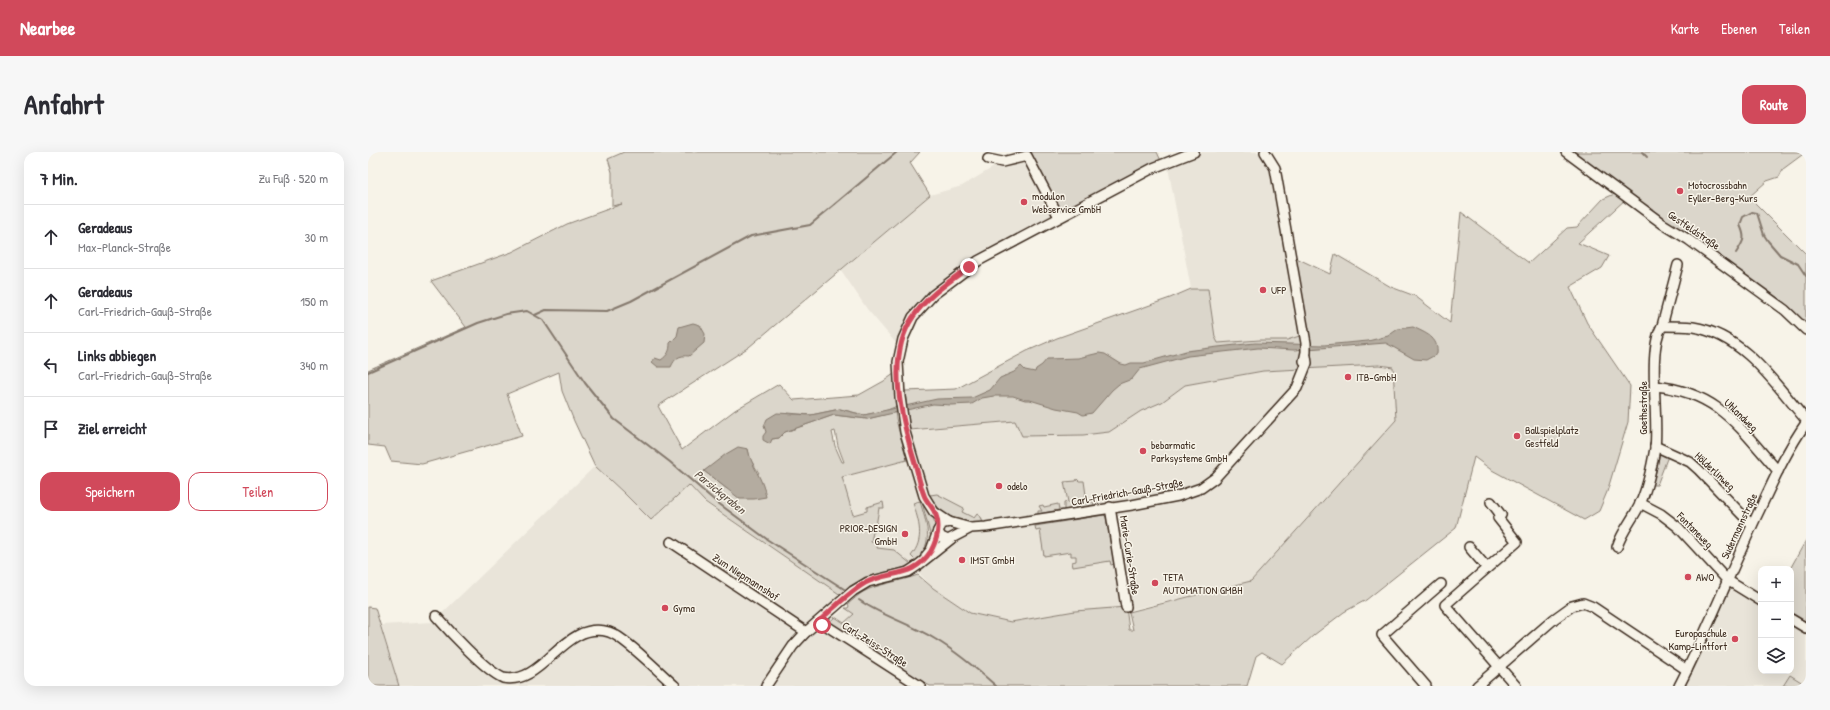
<!DOCTYPE html>
<html lang="de">
<head>
<meta charset="utf-8">
<style>
	:root { --surface:#fff; --page:#f7f7f7; --text:#2b2b33; --muted:#7c7c81; --line:#e1e1e2; --accent:#d1495b }
	body { margin:0; font-family:"Patrick Hand",sans-serif; background:var(--page); color:var(--text) }
	.controls { position:absolute; right:12px; bottom:12px; display:grid; overflow:hidden; border-radius:8px; box-shadow:0 4px 16px #0002 }
	.controls button { width:36px; height:36px; display:grid; place-items:center; padding:0; border:0; border-bottom:1px solid var(--line); background:var(--surface); color:var(--text); font:20px sans-serif }
	.stop { position:absolute; width:12px; height:12px; margin:-9px; border:3px solid #d1495b; border-radius:50%; background:#fff }
	.stop.end { background:#d1495b; border-color:#fff; box-shadow:0 1px 4px #0008 }
	.list { margin:0; padding:0; list-style:none }
	h2 { display:flex; justify-content:space-between; align-items:center; height:52px; margin:0; padding:0 16px; font-size:17px }
	h2 small { font-size:13px; font-weight:400; color:var(--muted) }
	.list li { display:grid; grid-template-columns:26px 1fr auto; gap:12px; align-items:center; box-sizing:border-box; height:64px; padding:0 16px; border-top:1px solid var(--line) }
	.list b { display:block; font-size:15px; white-space:nowrap }
	.list p { margin:0; font-size:13px; white-space:nowrap; color:var(--muted) }
	.list em { font-size:13px; font-style:normal; color:var(--muted) }
	.actions { display:flex; gap:8px; padding:12px 16px }
	.actions a { flex:1; padding:9px 0; border:1px solid var(--accent); border-radius:12px; text-align:center; font-size:14px; color:var(--accent) }
	.actions .main { background:var(--accent); color:#fff }
	.icon { flex:none; width:22px; height:22px; fill:none; stroke:currentColor; stroke-width:2; stroke-linecap:round; stroke-linejoin:round }
	.map { position:relative; flex:none; width:1438px; height:534px; overflow:hidden; border-radius:12px }
	header { display:flex; align-items:center; gap:24px; box-sizing:border-box; height:56px; padding:0 20px; background:var(--accent); color:#fff }
	header strong { font-size:19px }
	nav { display:flex; gap:22px; margin-inline-start:auto; font-size:14px }
	.intro { display:flex; align-items:center; justify-content:space-between; box-sizing:border-box; height:96px; padding:0 24px }
	h1 { margin:0; font-size:28px }
	.button { padding:10px 18px; border-radius:12px; background:var(--accent); color:#fff; font-size:14px; font-weight:700 }
	main { display:flex; gap:24px; padding:0 24px }
	aside { flex:1; background:var(--surface); border-radius:12px; box-shadow:0 4px 16px #0002 }
	.map>svg:first-child { display:block }
</style>
</head>
<body>
<header>
<strong>Nearbee</strong>
<nav><a>Karte</a><a>Ebenen</a><a>Teilen</a></nav>
</header>
<div class="intro"><h1>Anfahrt</h1><a class="button">Route</a></div>
<main>
<aside>
<h2>7 Min.<small>Zu Fuß · 520 m</small></h2>
<ul class="list">
<li><svg class="icon" aria-label="ahead" viewBox="0 0 24 24"><path d="M12 20V5M6 11l6-6 6 6"/></svg><div><b>Geradeaus</b><p>Max-Planck-Straße</p></div><em>30 m</em></li>
<li><svg class="icon" aria-label="ahead" viewBox="0 0 24 24"><path d="M12 20V5M6 11l6-6 6 6"/></svg><div><b>Geradeaus</b><p>Carl-Friedrich-Gauß-Straße</p></div><em>150 m</em></li>
<li><svg class="icon" aria-label="left" viewBox="0 0 24 24"><path d="M17 20v-9H6M10 6l-5 5 5 5"/></svg><div><b>Links abbiegen</b><p>Carl-Friedrich-Gauß-Straße</p></div><em>340 m</em></li>
<li><svg class="icon" aria-label="arrive" viewBox="0 0 24 24"><path d="M6 21V4h12l-3 4 3 4H6"/></svg><div><b>Ziel erreicht</b></div></li>
</ul>
<div class="actions"><a class="main">Speichern</a><a>Teilen</a></div>
</aside>
<div class="map">
<svg width="1438" height="534" viewBox="0 0 1438 534">
	<rect width="100%" height="100%" fill="#f7f3e8"/>
	<filter id="ink" filterUnits="userSpaceOnUse"><feTurbulence type="fractalNoise" baseFrequency=".025" numOctaves="2"/><feDisplacementMap in="SourceGraphic" scale="8" xChannelSelector="R" yChannelSelector="G"/><feConvolveMatrix kernelMatrix="1 2 1 2 8 2 1 2 1" color-interpolation-filters="sRGB"/></filter>
	<g filter="url(#ink)">
		<g fill="#e9e4d9">
			<polygon points="826,0 897,0 900,5 936,182 919,188 892,188 850,191 847,186 840,137 823,137 799,10"/>
			<polygon points="659,4 691,65 626,101 549,159 533,197 499,157 473,118 562,43 594,34 634,10"/>
			<polygon points="1011,213 1025,215 1028,268 883,429 758,459 672,465 643,470 602,461 565,436 543,412 526,399 509,396 503,390 505,380 507,380 511,355 515,350 499,355 500,359 485,363 474,325 539,308 532,280 648,269 654,284 715,283 741,280 773,259 794,250 817,233 895,219"/>
			<polygon points="227,314 256,341 283,368 321,333 337,351 477,446 451,469 553,534 31,534 13,473 65,470"/>
			<polygon points="1363,438 1393,456 1393,519 1423,519 1423,474 1438,483 1438,534 1315,534 1338,490"/>
			<polygon points="477,456 486,462 476,471 467,465"/>
		</g>
		<g fill="#dbd6cb" stroke="#8b8074" fill-rule="evenodd">
			<path d="M256 0H552L542 11 562 43 381 195 290 254 314 298 367 258 411 232 426 248 491 243 516 229 530 219 529 254 517 259 496 263 472 257 443 263 420 261 404 287 411 286 417 280 466 263 499 267 527 260C529 276 535 291 539 308L474 325 485 363 499 359V355L515 350 516 356H511L507 380H505L503 390 510 392 509 396 526 398 543 412C522 424 505 419 483 434L486 439 477 446 337 350 321 333 283 368 256 341 227 314 206 269 194 239 191 220 139 242 154 284 54 312 23 309 17 295 0 293V218L98 175 63 129 144 100 199 72 254 52 244 54V20L240 7ZM467 279 470 294 476 310H474L467 294 464 280ZM380 297 382 307 391 321 359 337 336 319Z"/>
			<polygon points="658,0 789,0 794,11 691,65"/>
			<path d="M1198 0H1438L1415 17 1411 25 1399 29 1381 45 1438 102V178L1323 89 1318 80 1296 69 1259 46 1210 91 1241 104 1234 116 1202 135 1219 171 1262 234 1260 270 1239 340 1231 359 1216 368 1122 317 1106 305 1088 376 998 448 976 460 946 483 914 512 894 500 888 504 879 534H562L528 515 460 471 467 465 476 471 486 462 477 456H480L481 454 480 452C485 448 490 443 495 440 509 432 534 429 550 423L565 436 602 461 643 470 707 459 758 455 761 478H765L761 460 883 429 1028 268 1025 215 1011 213 895 219 817 233 794 250 773 259 741 280 715 283 654 284 647 269 542 278 537 239 588 237 659 199 689 186 802 146 823 137H840L847 185 850 191 892 188H919L941 181 922 103 962 122 967 102 1023 135 1047 144 1082 171 1093 60 1161 111 1199 76 1209 75 1235 47 1251 40Z"/>
			<polygon points="1292,300 1300,304 1289,333 1282,333 1288,320"/>
			<polygon points="709,327 711,329 716,329 719,350 725,349 726,353 696,358 696,351 700,350 696,330 708,329"/>
			<path d="M569 342 596 356 594 360 606 366 609 362 613 365 615 371C593 371 572 365 562 343Z"/>
			<path d="M552 349C558 372 567 389 548 409L543 404C557 387 551 370 545 351Z"/>
			<path d="M556 349C564 362 570 372 566 387L563 386 554 350Z"/>
			<polygon points="690,352 691,358 670,362 670,359 674,359 671,354 675,353 676,355"/>
			<polygon points="736,363 738,365 746,412 743,413 742,409 705,415 704,410 708,409 708,404 703,404 703,400 676,404 672,378 668,379 667,374"/>
			<polygon points="1438,388 1438,475 1423,467 1422,417"/>
			<polygon points="0,455 7,456 31,534 0,534"/>
			<polygon points="1422,523 1438,533 1438,534 1415,534"/>
		</g>
		<g fill="#b4aca0" stroke="#84786c">
			<path d="M325 171 332 173 337 182 336 191 321 204C311 203 307 206 303 215H290L284 210 287 206 293 208C300 203 302 199 302 191L309 184 311 175Z"/>
			<path d="M1045 175C1057 181 1071 185 1069 202L1058 208 1046 207 1018 191 926 198 890 196 820 204 772 217 764 227 751 232 744 238 724 261 715 263 710 260 688 256 662 248H657L645 244H626L614 246 604 252 583 253 565 252 499 267 466 263 417 280 411 286 404 287 402 292 395 288V284L398 280 396 274 399 267 409 261 443 263 472 257 496 263 569 247 604 246 622 238 632 226 646 220 653 214 657 218 667 220 668 217 674 213 679 207 710 206 731 201 737 202 753 212 758 213 763 211H776L818 199 850 195 887 191 956 193 1000 189 1020 184 1030 177Z"/>
			<path d="M370 295 380 297C383 314 395 326 398 345L386 347H372L336 319 358 302Z"/>
		</g>
		<g fill="none" stroke-linecap="round" stroke-linejoin="round">
			<g stroke="#84786c" stroke-width="2">
				<polyline points="1274,0 1279,5"/>
				<path d="M1368 101C1376 89 1378 86 1372 73L1375 65 1384 60 1389 61 1396 83 1400 89 1412 103 1430 112 1438 124"/>
				<polyline points="167,163 178,158 239,159 263,149 383,84 442,73 529,0"/>
				<polyline points="0,220 110,171 138,162 159,159 175,168 217,231 246,267 302,310 346,348 400,388 476,437"/>
				<path d="M491 448C514 464 543 472 567 487 589 500 609 517 628 534"/>
			</g>
			<defs>
				<g id="minor">
					<polyline points="897,0 907,16 938,191 938,200 936,209"/>
					<polyline points="1198,0 1295,72 1321,88 1417,158 1438,178"/>
					<polyline points="620,7 634,10 659,4 691,65"/>
					<path d="M1294 174C1304 174 1315 174 1325 175 1376 183 1407 232 1438 268"/>
					<path d="M1287 234C1350 240 1371 275 1410 319"/>
					<polyline points="1287,294 1322,310 1331,318 1384,373"/>
					<polyline points="1123,350 1133,363 1130,366 1149,390 1077,453 1148,534"/>
					<polyline points="1272,351 1293,362 1310,375 1359,428 1393,449"/>
					<polyline points="742,355 758,455"/>
					<polyline points="581,370 566,360 556,344 537,280 532,245 530,210 535,187 545,165 565,143 610,109 785,16 826,0"/>
					<polyline points="603,376 580,388 573,385 570,379 574,372 581,370 603,376 618,375 764,353 810,344 833,336 847,326 929,236 939,211 938,204"/>
					<polyline points="303,390 438,480"/>
					<polyline points="1101,395 1119,416"/>
					<path d="M1249 395C1254 379 1265 367 1272 352 1280 335 1284 314 1287 296 1291 265 1279 198 1294 174L1310 113"/>
					<polyline points="558,404 563,398 570,379"/>
					<path d="M68 464C82 480 117 518 135 526 177 534 195 467 241 480 257 485 293 522 307 534"/>
					<polyline points="1423,467 1438,476"/>
					<polyline points="451,469 552,534"/>
					<polyline points="398,534 425,494 438,480 485,439 500,430 540,420 549,414 583,387"/>
					<polyline points="1058,534 1014,483 1073,432"/>
					<polyline points="1109,534 1186,467 1204,454 1215,451 1225,455 1319,518"/>
					<path d="M1311 534C1341 476 1364 415 1392 357 1406 327 1419 298 1438 271"/>
				</g>
			</defs>
			<use href="#minor" stroke="#3b2a1e" stroke-width="12"/>
			<use href="#minor" stroke="#f7f3e8" stroke-width="9"/>
		</g>
	</g>
	<g fill="none" stroke-linecap="round" stroke-linejoin="round" filter="url(#ink)">
		<path stroke="#d1495b" stroke-width="5" d="M454 473 451 469C466 456 480 441 497 431 522 418 545 427 563 399 570 386 573 372 566 359 563 353 558 349 556 343 552 333 550 322 547 311 534 269 517 205 545 165 558 145 582 129 601 115"/>
	</g>
	<g fill="#d1495b" stroke="#f7f3e8" stroke-width="1.5">
		<circle cx="1312" cy="39" r="4"/>
		<circle cx="656" cy="50" r="4"/>
		<circle cx="895" cy="138" r="4"/>
		<circle cx="980" cy="225" r="4"/>
		<circle cx="1149" cy="284" r="4"/>
		<circle cx="775" cy="299" r="4"/>
		<circle cx="631" cy="334" r="4"/>
		<circle cx="537" cy="382" r="4"/>
		<circle cx="594" cy="408" r="4"/>
		<circle cx="1320" cy="425" r="4"/>
		<circle cx="787" cy="431" r="4"/>
		<circle cx="297" cy="456" r="4"/>
		<circle cx="1367" cy="487" r="4"/>
	</g>
	<g text-anchor="middle" stroke-width="3" stroke-linejoin="round" paint-order="stroke">
		<g font-size="11" fill="#3b2a1e" stroke="#f7f3e8" text-anchor="start">
			<text x="1320" y="37">Motocrossbahn<tspan x="1320" dy="13">Eyller-Berg-Kurs</tspan></text>
			<text x="664" y="48">modulon<tspan x="664" dy="13">Webservice GmbH</tspan></text>
			<text x="903" y="142">UFP</text>
			<text x="988" y="229">ITB-GmbH</text>
			<text x="1157" y="282">Ballspielplatz<tspan x="1157" dy="13">Gestfeld</tspan></text>
			<text x="783" y="297">bebarmatic<tspan x="783" dy="13">Parksysteme GmbH</tspan></text>
			<text x="639" y="338">odelo</text>
			<text x="529" y="380" text-anchor="end">PRIOR-DESIGN<tspan x="529" dy="13">GmbH</tspan></text>
			<text x="602" y="412">IMST GmbH</text>
			<text x="795" y="429">TETA<tspan x="795" dy="13">AUTOMATION GMBH</tspan></text>
			<text x="1328" y="429">AWO</text>
			<text x="305" y="460">Gyma</text>
			<text x="1359" y="485" text-anchor="end">Europaschule<tspan x="1359" dy="13">Kamp-Lintfort</tspan></text>
		</g>
		<g font-size="11" fill="#3b2a1e" stroke="#f7f3e8">
			<text transform="translate(1326 78) rotate(34)" y="4">Gestfeldstraße</text>
			<text transform="translate(1275 256) rotate(-90)" y="4">Goethestraße</text>
			<text transform="translate(1373 263) rotate(44)" y="4">Uhlandweg</text>
			<text transform="translate(1347 319) rotate(43)" y="4">Hölderlinweg</text>
			<text transform="translate(759 340) rotate(-10)" y="4">Carl-Friedrich-Gauß-Straße</text>
			<text transform="translate(1371 374) rotate(-65)" y="4">Sudermannstraße</text>
			<text transform="translate(1327 378) rotate(45)" y="4">Fontaneweg</text>
			<text transform="translate(762 403) rotate(81)" y="4">Marie-Curie-Straße</text>
			<text transform="translate(378 425) rotate(33)" y="4">Zum Niepmannshof</text>
			<text transform="translate(507 492) rotate(32)" y="4">Carl-Zeiss-Straße</text>
		</g>
		<g font-size="12" font-style="italic" fill="#5f5145" stroke="#f7f3e8">
			<text transform="translate(352 340) rotate(39)" y="4">Parsickgraben</text>
		</g>
	</g>
</svg>
<div class="controls">
<button>+</button>
<button>−</button>
<button><svg class="icon" aria-label="layers" viewBox="0 0 24 24"><path d="M12 4l9 5-9 5-9-5zM3 14l9 5 9-5"/></svg></button>
</div>
<div class="stop" style="left:454px;top:473px"></div>
<div class="stop end" style="left:601px;top:115px"></div>
</div>
</main>
</body>
</html>
